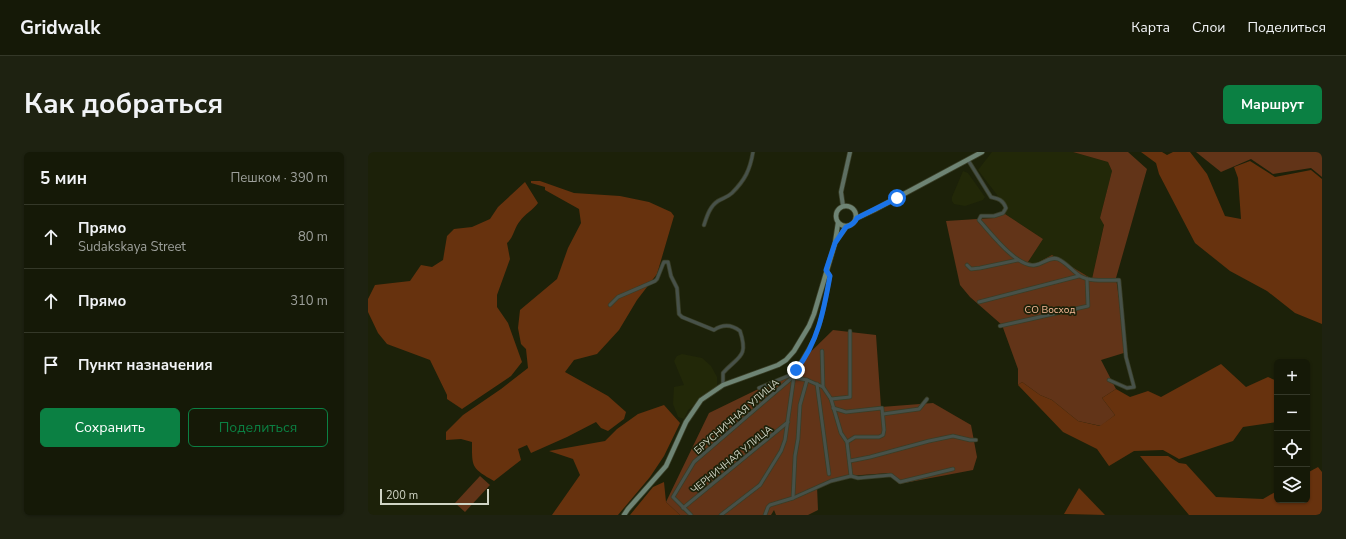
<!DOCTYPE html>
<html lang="ru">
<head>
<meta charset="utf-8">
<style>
	:root { --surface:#151907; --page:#1e2211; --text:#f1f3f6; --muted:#9da09b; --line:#343828; --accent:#0b8043 }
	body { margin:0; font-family:"Nunito Sans",sans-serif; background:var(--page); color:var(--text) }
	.controls { position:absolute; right:12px; bottom:12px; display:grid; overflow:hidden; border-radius:6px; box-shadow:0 1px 3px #0004 }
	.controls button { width:36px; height:36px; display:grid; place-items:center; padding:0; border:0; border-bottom:1px solid var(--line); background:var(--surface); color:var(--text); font:20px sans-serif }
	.scale { position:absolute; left:12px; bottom:10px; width:109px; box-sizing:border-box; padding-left:4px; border:2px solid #d0d4c5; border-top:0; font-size:11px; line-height:14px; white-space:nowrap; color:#d0d4c5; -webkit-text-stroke:3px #1c2109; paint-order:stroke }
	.stop { position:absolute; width:12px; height:12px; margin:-9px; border:3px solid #1a73e8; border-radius:50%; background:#fff }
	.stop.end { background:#1a73e8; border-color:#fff; box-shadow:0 1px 4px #0008 }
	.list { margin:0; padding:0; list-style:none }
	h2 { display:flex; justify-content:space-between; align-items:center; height:52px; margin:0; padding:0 16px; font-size:17px }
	h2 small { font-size:13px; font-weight:400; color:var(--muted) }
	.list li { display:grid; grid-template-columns:26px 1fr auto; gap:12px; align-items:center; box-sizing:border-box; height:64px; padding:0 16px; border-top:1px solid var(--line) }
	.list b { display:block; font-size:15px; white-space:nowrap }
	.list p { margin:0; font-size:13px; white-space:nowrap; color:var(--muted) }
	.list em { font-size:13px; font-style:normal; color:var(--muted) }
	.actions { display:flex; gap:8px; padding:12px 16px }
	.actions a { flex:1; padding:9px 0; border:1px solid var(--accent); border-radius:6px; text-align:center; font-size:14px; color:var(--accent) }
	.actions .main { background:var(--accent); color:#fff }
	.icon { flex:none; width:22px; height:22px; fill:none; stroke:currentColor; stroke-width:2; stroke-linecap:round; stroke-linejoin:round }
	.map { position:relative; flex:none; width:954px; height:363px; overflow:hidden; border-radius:6px }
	header { display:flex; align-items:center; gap:24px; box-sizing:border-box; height:56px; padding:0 20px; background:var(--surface); border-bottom:1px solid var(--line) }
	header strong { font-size:19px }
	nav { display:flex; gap:22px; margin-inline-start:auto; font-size:14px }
	.intro { display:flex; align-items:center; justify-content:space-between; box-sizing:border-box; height:96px; padding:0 24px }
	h1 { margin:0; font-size:28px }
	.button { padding:10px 18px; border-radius:6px; background:var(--accent); color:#fff; font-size:14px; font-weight:700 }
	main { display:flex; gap:24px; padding:0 24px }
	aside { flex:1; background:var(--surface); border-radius:6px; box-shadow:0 1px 3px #0004 }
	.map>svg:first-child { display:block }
</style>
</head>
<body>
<header>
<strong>Gridwalk</strong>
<nav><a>Карта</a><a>Слои</a><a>Поделиться</a></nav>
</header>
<div class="intro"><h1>Как добраться</h1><a class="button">Маршрут</a></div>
<main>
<aside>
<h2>5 мин<small>Пешком · 390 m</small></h2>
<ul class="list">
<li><svg class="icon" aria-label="ahead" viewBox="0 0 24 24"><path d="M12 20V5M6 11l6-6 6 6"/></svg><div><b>Прямо</b><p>Sudakskaya Street</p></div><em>80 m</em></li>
<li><svg class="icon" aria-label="ahead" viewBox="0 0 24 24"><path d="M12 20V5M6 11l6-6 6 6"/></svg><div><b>Прямо</b></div><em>310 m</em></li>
<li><svg class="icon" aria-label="arrive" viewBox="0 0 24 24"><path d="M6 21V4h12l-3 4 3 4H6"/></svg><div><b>Пункт назначения</b></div></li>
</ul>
<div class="actions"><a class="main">Сохранить</a><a>Поделиться</a></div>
</aside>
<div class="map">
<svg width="954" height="363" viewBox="0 0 954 363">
	<rect width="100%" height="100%" fill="#1c2109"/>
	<g fill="#222808">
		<polygon points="624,0 705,0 740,10 744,19 732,66 736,72 724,127 660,110 675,87 637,62 639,56 610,18"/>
		<polygon points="595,19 600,21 617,45 615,48 597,54 586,52 584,49 584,45"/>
		<polygon points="314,202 334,206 343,214 349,225 349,236 320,258 316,267 310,265 305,252 306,235 316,233 306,209 309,204"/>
	</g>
	<g fill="#623418">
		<polygon points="705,0 760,0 779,17 748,126 759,200 733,208 748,237 734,246 747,263 733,274 710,269 684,248 672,243 654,230 650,233 650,217 634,173 602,145 592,133 578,69 625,66 637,62 675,87 660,110 667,112 684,103 724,127 736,73 732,66 744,19 740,10"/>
		<polygon points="828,0 954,0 954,25 943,16 905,22 883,7 853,20"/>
		<polygon points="465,178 508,183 513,255 565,251 603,273 609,305 605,318 531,332 521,321 480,324 449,334 450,358 440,363 408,363 406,358 403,363 312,363 298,350 341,261 419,223"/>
		<polygon points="112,324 122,333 97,360 87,351"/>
	</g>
	<g fill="#67320e">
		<polygon points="773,0 794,0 799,3 805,0 822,0 839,22 857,64 873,67 870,26 866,15 882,9 907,25 943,18 954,27 954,172 927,161 899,139 862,119 827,91 791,22 788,11"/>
		<path d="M163 29H172L206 41 252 44 281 50 303 60 306 64 289 122 269 148 251 178 229 202 206 208 197 220 240 244 258 260 256 267 240 279 233 276 228 270 199 285 163 301 159 293 150 297 153 308 126 329C103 316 104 315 104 290L93 287 78 288V280L95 263 133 237 160 216 158 197 153 192 150 176 152 158 189 127 200 96 213 71 211 57 177 38V35L163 31Z"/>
		<path d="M157 30 170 51C165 58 157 62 152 69 146 76 146 85 139 91L142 107 129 143V155L140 171 154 210 143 224 94 257 79 247V243L62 208 19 192 10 181 0 160V147L7 133 42 129 53 113 64 115 75 108 79 84 86 77 104 75 122 67 130 55Z"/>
		<polygon points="853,212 878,235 900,225 909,229 909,270 875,275 865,289 811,307 795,298 766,299 741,314 729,297 695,280 650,233 654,230 672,243 684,248 710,269 732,274 747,263 734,246 748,237 762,245 780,239 793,245"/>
		<polygon points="296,253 312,271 296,304 282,325 250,363 184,363 212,323 205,307 181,299 237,289 249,277 270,262"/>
		<polygon points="772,304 800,304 811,311 818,312 848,345 895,347 909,339 909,348 939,348 939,321 950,315 954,320 954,363 821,363"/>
		<polygon points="296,330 298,350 312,363 262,363 285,335"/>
		<polygon points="711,336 737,363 696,362"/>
	</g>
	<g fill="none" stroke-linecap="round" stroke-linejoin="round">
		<defs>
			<g id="street">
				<path d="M600 8 623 45C631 47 635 48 638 56L635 61 626 64H613L611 68C622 80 649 116 667 113 675 112 682 104 690 107 699 111 704 119 712 124 722 130 739 128 751 128L758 205 766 235 759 236 741 228"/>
				<path d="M336 73C339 64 342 54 350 49 355 46 360 45 364 41 377 28 382 18 385 0"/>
				<polyline points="599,113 603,117 612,116 650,108"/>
				<polyline points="611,150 711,124"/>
				<path d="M242 153 250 145 287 129 289 127 295 112 296 110H300L303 124 309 136 311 162 314 165 346 178C355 172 363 172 372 179 381 206 370 204 355 221V233"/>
				<polyline points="632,174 720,154 719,127"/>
				<polyline points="454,199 455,235"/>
				<polyline points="439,228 455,235 463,247 473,281 479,290 483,324"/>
				<polyline points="449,232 461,322"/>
				<polyline points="391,236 420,224 426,224"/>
				<polyline points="463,247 482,245 482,179"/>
				<polyline points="465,256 478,260 514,256 516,278 515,283 511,285 487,285 479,290"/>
				<polyline points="515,262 551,257 559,247"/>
				<polyline points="482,309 502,305 561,289 585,284 602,288 608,288"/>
				<polyline points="425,346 463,329 483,324 490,326 523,323 532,330 585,317"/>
				<polyline points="315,356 420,270"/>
				<polyline points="323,363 305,345 326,310 426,224"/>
				<polyline points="353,363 392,333 413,299 417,288 426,224"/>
				<path d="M397 363 400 355 402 353 425 346 427 304 430 287 432 253 439 228 429 226 426 224C430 212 441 198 447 185 455 166 458 145 462 124L459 119"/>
			</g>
			<polyline id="secondary" points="475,54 473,40 482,0"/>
			<g id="primary">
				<circle cx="478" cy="64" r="10"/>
				<polyline points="489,66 506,58 614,0"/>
				<polyline points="468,89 478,75"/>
				<polyline points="256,363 260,357 298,314 318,270 333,248 355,233 410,213 418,208 426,199 441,174 446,162 467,91 470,71"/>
			</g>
		</defs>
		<use href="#street" stroke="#393e27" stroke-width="4.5"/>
		<use href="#secondary" stroke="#393e27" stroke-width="5.5"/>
		<use href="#primary" stroke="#393e27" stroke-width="6"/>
		<use href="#street" stroke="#475149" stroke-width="3"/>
		<use href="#secondary" stroke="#5d6e61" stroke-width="4"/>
		<use href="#primary" stroke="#6e8474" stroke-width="4.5"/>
	</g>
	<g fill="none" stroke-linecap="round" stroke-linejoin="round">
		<path stroke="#1a73e8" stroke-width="5" d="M428 218C450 191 456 157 462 124L458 118 467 91 478 75C484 73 487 71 489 66L529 46"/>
	</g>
	<g text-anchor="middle" stroke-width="3.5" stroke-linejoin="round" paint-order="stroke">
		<g font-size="10" fill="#f7b998" stroke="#1c2109">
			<text x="682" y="161">СО Восход</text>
		</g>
		<g font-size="10" fill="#d0d4c5" stroke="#1c2109">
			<text transform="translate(368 264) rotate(-41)" y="4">БРУСНИЧНАЯ УЛИЦА</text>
			<text transform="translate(363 307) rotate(-39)" y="4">ЧЕРНИЧНАЯ УЛИЦА</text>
		</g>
	</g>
</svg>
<div class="controls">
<button>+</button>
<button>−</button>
<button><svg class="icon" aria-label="locate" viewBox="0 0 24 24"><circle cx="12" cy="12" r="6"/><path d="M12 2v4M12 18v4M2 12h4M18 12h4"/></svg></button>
<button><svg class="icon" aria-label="layers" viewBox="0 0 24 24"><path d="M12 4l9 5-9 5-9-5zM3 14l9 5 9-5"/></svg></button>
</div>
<div class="scale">200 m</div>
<div class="stop" style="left:529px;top:46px"></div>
<div class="stop end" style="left:428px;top:218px"></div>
</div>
</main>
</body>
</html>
